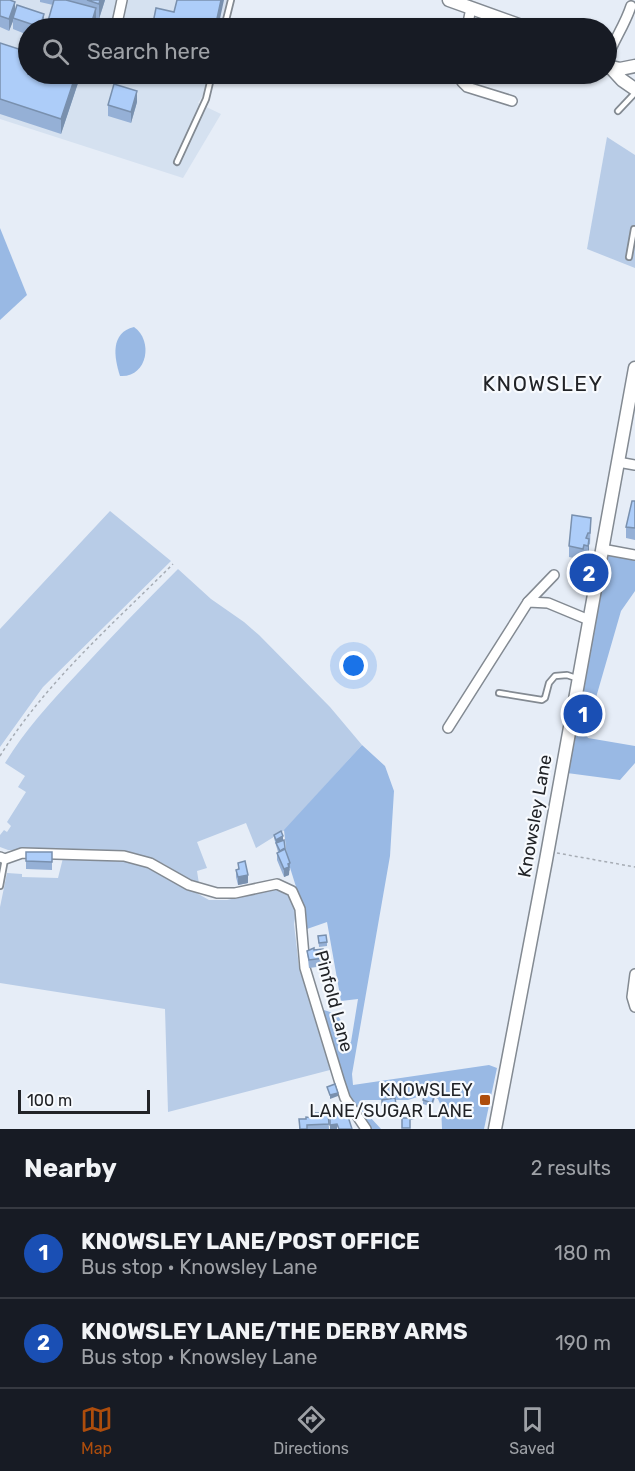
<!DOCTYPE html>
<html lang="en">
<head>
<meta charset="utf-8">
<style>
	:root { --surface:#171b24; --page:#242831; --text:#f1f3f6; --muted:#9ea1a6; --line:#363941; --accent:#ae4d0c }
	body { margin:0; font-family:Rubik,sans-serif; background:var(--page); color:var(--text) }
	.scale { position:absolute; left:18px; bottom:15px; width:132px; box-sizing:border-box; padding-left:6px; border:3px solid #212327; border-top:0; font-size:16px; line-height:21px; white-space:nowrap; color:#212327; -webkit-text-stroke:4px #f7fafe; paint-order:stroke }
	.you { position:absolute; left:354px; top:666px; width:21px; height:21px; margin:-15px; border:4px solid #fff; border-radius:50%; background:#1a73e8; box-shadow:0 0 0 9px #1a73e833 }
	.badge { display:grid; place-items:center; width:39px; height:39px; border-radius:50%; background:var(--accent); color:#fff; font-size:20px; font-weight:700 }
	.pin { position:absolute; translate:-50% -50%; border:3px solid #fff; box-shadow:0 2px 6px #0006 }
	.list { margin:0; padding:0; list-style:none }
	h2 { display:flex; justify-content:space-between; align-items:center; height:78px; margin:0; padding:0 24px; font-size:26px }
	h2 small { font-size:20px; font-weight:400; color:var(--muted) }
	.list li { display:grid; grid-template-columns:39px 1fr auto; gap:18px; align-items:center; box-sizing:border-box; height:90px; padding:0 24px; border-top:2px solid var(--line) }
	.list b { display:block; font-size:22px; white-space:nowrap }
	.list p { margin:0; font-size:20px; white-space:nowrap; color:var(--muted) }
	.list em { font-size:20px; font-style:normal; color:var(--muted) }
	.icon { flex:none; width:33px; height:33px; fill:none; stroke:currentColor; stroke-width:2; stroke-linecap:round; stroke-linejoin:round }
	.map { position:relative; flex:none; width:635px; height:1129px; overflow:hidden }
	.search { position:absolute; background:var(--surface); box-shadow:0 2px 4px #0004; left:18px; right:18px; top:18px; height:66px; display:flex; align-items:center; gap:15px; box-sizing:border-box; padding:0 21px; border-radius:33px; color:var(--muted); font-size:22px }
	.sheet { height:258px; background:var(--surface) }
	nav { display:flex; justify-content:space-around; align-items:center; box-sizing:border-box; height:84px; border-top:2px solid var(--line); background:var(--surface); font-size:16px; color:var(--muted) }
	nav a { display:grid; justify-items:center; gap:3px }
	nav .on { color:var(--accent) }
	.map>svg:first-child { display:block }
</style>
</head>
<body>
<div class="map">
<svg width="635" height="1129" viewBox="0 0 635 1129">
	<rect width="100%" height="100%" fill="#e6edf7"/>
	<polygon fill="#d5e1f0" points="0,0 228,0 222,28 28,28 28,74 212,74 210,84 198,103 221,114 183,178 0,119"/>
	<g fill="#b8cce7">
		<polygon points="607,137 635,155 635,268 587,249"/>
		<polygon points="110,511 171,561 43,687 0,747 0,629"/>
		<path d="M178 569 211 599 244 622 259 635 330 707 362 745 285 830 256 848 246 823 197 842 207 868 197 871 199 884 192 882 164 864 128 852 8 850 0 847V835L4 830 7 832 11 826 7 822 26 792 18 787 25 776 5 763C25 730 50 703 77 674 110 638 144 603 178 569Z"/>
		<polygon points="63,858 129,860 154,869 209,900 227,900 280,888 292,899 297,908 294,924 299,967 319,1025 330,1070 168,1112 165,1009 0,983 0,907 7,873 22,874 22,877 58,878"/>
	</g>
	<g fill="#99b9e4">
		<polygon points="0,228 27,295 0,320"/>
		<path d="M134 327C154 341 147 378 120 376 114 357 110 333 134 327Z"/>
		<polygon points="607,554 635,560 635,591 621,611 595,701 590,703 583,701 581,697"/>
		<polygon points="575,726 584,730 588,738 635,746 635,763 620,780 567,773"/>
		<path d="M362 745 385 766 394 791 390 856 352 1074 353 1085 489 1065 497 1068 484 1129H442L441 1106 438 1099 427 1094 408 1100H363L359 1105 381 1129H371L347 1097 320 1009C346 1015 342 1022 344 1045L351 1042 358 999 341 1001 327 922 307 929 302 906 287 858 284 830Z"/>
	</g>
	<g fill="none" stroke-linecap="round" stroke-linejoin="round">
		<defs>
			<g id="lane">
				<polyline points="224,28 231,0"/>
				<polyline points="618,111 635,93"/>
				<polyline points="177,162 206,99 212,74"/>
				<polyline points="629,257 634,229"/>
				<polyline points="499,693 542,700 545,698 549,683 555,676 567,675 576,678"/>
				<polyline points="0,886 5,859"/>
			</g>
			<g id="street">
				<polyline points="116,28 122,0"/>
				<polyline points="467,28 471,8"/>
				<path d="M606 61C613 41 625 25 631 6"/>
				<polyline points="458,74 462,82 467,87 512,101"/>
				<polyline points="618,462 635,465"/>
				<polyline points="602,549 635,555"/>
				<polyline points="528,602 554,575"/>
				<polyline points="448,728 528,602 548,603 589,620"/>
				<polyline points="0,857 5,859 22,853 124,856 150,863 189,885 217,893 235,893 277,884 292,891 300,909 305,968 340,1083 345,1098 366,1129"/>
				<polyline points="635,974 632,997 635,1007"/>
			</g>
			<g id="secondary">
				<polyline points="449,0 527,28"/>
				<polyline points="607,66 620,69 635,66"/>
				<polyline points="611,68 622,80 635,89"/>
				<polyline points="495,1129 546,860 635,368"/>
			</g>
		</defs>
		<use href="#lane" stroke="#838a92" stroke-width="8"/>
		<use href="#street" stroke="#838a92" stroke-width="12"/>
		<use href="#secondary" stroke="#838a92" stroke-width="15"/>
		<g stroke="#a6acb4" stroke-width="1.5" stroke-dasharray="3 3" stroke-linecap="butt">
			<path d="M0 756C46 682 112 625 173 564"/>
			<polyline points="557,853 635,867"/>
		</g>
		<use href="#lane" stroke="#fff" stroke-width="4.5"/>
		<use href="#street" stroke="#fff" stroke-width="9"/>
		<use href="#secondary" stroke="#fff" stroke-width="12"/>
	</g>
	<g fill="#95b0d6">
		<polygon points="0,0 44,26 43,28 28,28 28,35 13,29 13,21 9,31 0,27"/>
		<polygon points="40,0 105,0 99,19 96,18 94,28 46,28 53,5 40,2"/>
		<polygon points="0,43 78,74 78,83 61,134 0,114"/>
		<polygon points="137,102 131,123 108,116 108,105"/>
		<polygon points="635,501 635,540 626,538 626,527"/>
		<polygon points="591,518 590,545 589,544 588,558 584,557 583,560 569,557 569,546"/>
		<polygon points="274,835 283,840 290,870 289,871 289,875 284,877 277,860 277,853 278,852 274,838"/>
		<polygon points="26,852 52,852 52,870 26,869"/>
		<polygon points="238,863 248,883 238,885 236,877 236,870 238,869"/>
		<polygon points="318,936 327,942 327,946 319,947"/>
		<polygon points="307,951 324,958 324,966 309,968"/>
		<polygon points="435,1098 432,1107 423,1104 423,1100"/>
		<polygon points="382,1100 396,1104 396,1108 382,1109"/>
		<polygon points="414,1109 415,1119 410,1120 409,1110"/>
		<polygon points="328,1113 329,1129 299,1129 299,1119 322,1118"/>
	</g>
	<g fill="#7990ae">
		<polygon points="100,0 105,0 99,19 99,4"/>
		<polygon points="221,0 224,0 218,28 215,28"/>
		<polygon points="15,2 15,14 13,18 13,21 9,31 9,19"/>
		<polygon points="96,8 96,24 94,28 90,28"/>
		<polygon points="44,14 44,26 43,28 40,28"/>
		<polygon points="76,74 78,74 78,83 61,134 61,119"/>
		<polygon points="137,91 137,102 131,123 131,112"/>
		<polygon points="589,539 589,550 588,558 588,546"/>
		<polygon points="283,836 283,840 276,843 276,840"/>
		<polygon points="290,863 289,875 284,877 284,869 288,864"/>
		<polygon points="248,875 248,883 238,885 238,877"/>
		<polygon points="338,1093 338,1096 330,1099 330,1095"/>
		<polygon points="337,1124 337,1129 330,1129 330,1125"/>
	</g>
	<g fill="#adcdf9" stroke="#7990ae" stroke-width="1.5">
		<polygon points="0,0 10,0 15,2 9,19 0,16"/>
		<polygon points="54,0 66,0 96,8 90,28 46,28"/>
		<polygon points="87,0 100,0 99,4"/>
		<polygon points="177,0 221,0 215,28 152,28 156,8 174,12"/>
		<polygon points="17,5 44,14 40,27 13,18"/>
		<polygon points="0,43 28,52 28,74 76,74 61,119 0,99"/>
		<polygon points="114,84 137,91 131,112 108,105"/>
		<polygon points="632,501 635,501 635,528 626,527"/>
		<polygon points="572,515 591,518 590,533 588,533 586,538 589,539 588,546 584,545 583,549 569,546"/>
		<polygon points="281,831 283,836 276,840 274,835"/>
		<polygon points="284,840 285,848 280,851 276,843"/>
		<polygon points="285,849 290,863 288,864 289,867 284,869 277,853"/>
		<polygon points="26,852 52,852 52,862 26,861"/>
		<polygon points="245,861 248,875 238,877 236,870 239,869 238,863"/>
		<polygon points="326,935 327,942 319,943 318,936"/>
		<polygon points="314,948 314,950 323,949 324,958 309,960 307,951"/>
		<polygon points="335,1084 338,1093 330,1095 327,1087"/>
		<polygon points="426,1091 435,1094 432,1103 423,1100"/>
		<polygon points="395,1098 396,1104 382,1105 382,1100"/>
		<polygon points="345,1107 352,1129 339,1129 337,1124 330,1125 330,1118 335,1117 334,1113 339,1112 339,1109"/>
		<polygon points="414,1109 415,1115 410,1116 409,1110"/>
		<polygon points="313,1113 319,1113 320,1118 322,1118 322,1113 328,1113 329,1124 307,1125 307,1129 300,1129 299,1119 306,1119 306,1117 313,1118"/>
		<rect x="402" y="1118" width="8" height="10"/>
	</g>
	<rect fill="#ae4d0c" stroke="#f7fafe" stroke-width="2" x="479" y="1094" width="12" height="12" rx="3"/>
	<g text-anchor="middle" stroke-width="4.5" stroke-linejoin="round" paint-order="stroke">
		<g font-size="18" fill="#212327" stroke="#f7fafe">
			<text transform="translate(535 816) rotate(-80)" y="6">Knowsley Lane</text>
			<text transform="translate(334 1001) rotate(75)" y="6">Pinfold Lane</text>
		</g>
		<g font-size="18" fill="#212327" stroke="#f7fafe" text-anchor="end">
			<text x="473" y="1096">KNOWSLEY<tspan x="473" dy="21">LANE/SUGAR LANE</tspan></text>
		</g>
		<g font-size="21" letter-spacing="1.5" fill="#212327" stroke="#f7fafe">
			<text x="543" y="391">KNOWSLEY</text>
		</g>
	</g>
</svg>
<div class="scale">100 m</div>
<div class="you"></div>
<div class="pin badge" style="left:583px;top:714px;background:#1a4fb4">1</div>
<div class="pin badge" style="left:589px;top:573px;background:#1a4fb4">2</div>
<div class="search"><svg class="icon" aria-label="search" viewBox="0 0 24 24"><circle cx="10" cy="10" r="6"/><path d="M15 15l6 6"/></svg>Search here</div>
</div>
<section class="sheet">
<h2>Nearby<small>2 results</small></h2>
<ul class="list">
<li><span class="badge" style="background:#1a4fb4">1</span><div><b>KNOWSLEY LANE/POST OFFICE</b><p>Bus stop · Knowsley Lane</p></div><em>180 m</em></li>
<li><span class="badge" style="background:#1a4fb4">2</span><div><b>KNOWSLEY LANE/THE DERBY ARMS</b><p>Bus stop · Knowsley Lane</p></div><em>190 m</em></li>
</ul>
</section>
<nav>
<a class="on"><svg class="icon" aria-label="map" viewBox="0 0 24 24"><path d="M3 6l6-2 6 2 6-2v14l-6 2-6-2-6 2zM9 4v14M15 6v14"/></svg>Map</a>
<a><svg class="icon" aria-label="directions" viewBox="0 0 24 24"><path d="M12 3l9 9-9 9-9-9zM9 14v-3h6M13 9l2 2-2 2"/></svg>Directions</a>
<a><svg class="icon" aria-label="saved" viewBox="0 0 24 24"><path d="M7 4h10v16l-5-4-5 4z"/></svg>Saved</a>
</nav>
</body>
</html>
